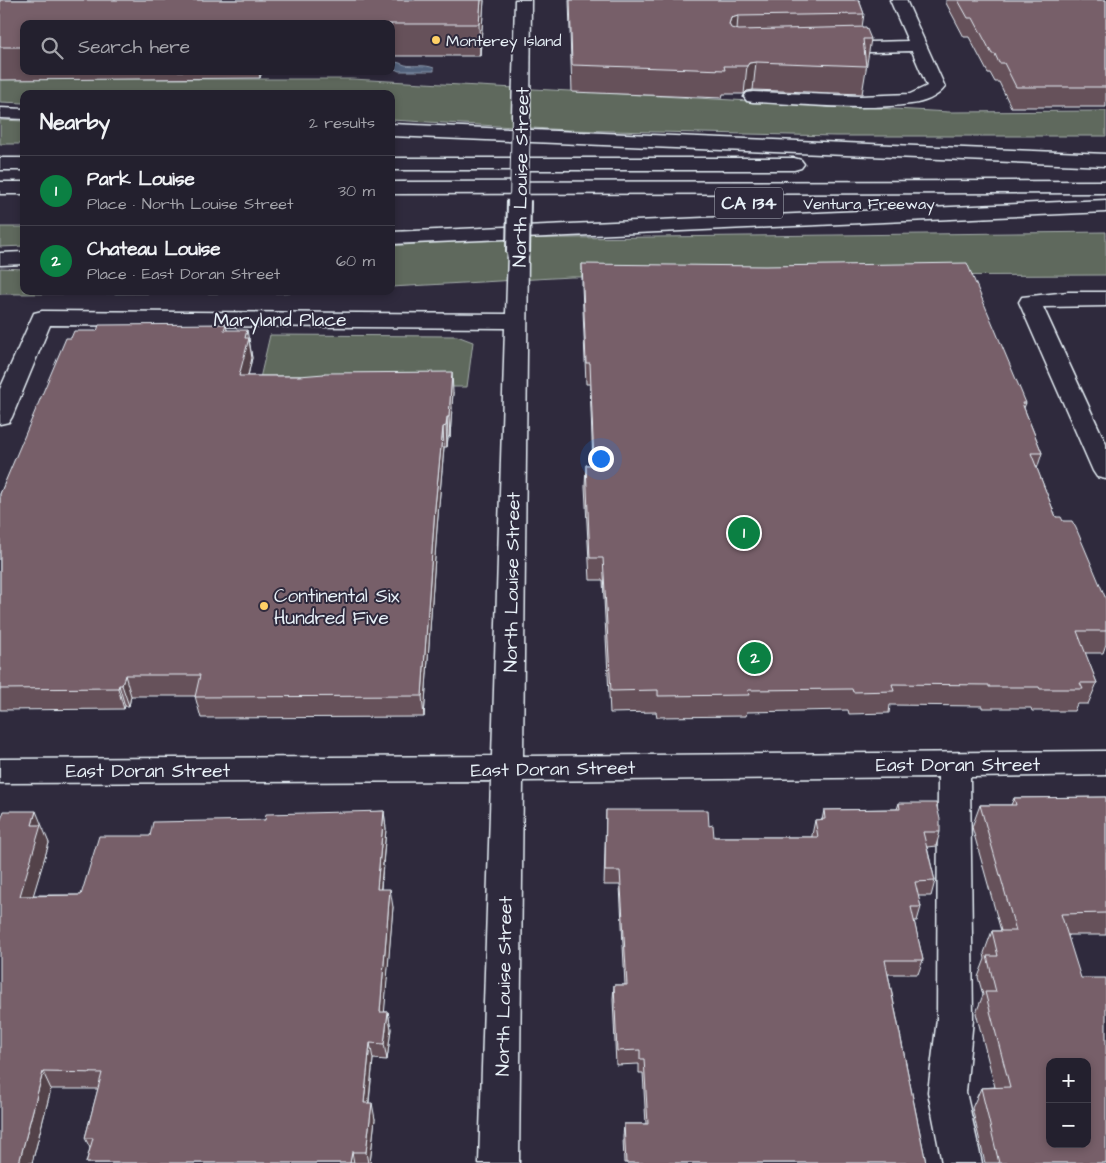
<!DOCTYPE html>
<html lang="en">
<head>
<meta charset="utf-8">
<style>
	:root { --surface:#23202e; --page:#2f2d3a; --text:#f1f3f6; --muted:#a3a3aa; --line:#403e4a; --accent:#0b8043 }
	body { margin:0; font-family:"Architects Daughter",sans-serif; background:var(--page); color:var(--text) }
	.controls { position:absolute; right:15px; bottom:15px; display:grid; overflow:hidden; border-radius:10px; box-shadow:0 2px 8px #0003 }
	.controls button { width:45px; height:45px; display:grid; place-items:center; padding:0; border:0; border-bottom:1px solid var(--line); background:var(--surface); color:var(--text); font:25px sans-serif }
	.you { position:absolute; left:600px; top:458px; width:18px; height:18px; margin:-12px; border:4px solid #fff; border-radius:50%; background:#1a73e8; box-shadow:0 0 0 8px #1a73e833 }
	.badge { display:grid; place-items:center; width:32px; height:32px; border-radius:50%; background:var(--accent); color:#fff; font-size:16px; font-weight:700 }
	.pin { position:absolute; translate:-50% -50%; border:2px solid #fff; box-shadow:0 1px 5px #0006 }
	.list { margin:0; padding:0; list-style:none }
	h2 { display:flex; justify-content:space-between; align-items:center; height:65px; margin:0; padding:0 20px; font-size:21px }
	h2 small { font-size:16px; font-weight:400; color:var(--muted) }
	.list li { display:grid; grid-template-columns:32px 1fr auto; gap:15px; align-items:center; box-sizing:border-box; height:70px; padding:0 20px; border-top:1px solid var(--line) }
	.list b { display:block; font-size:19px; white-space:nowrap }
	.list p { margin:0; font-size:16px; white-space:nowrap; color:var(--muted) }
	.list em { font-size:16px; font-style:normal; color:var(--muted) }
	.icon { flex:none; width:28px; height:28px; fill:none; stroke:currentColor; stroke-width:2; stroke-linecap:round; stroke-linejoin:round }
	.map { position:relative; flex:none; width:1106px; height:1163px; overflow:hidden }
	.search { position:absolute; background:var(--surface); box-shadow:0 2px 8px #0003; left:20px; top:20px; width:375px; height:55px; display:flex; align-items:center; gap:12px; box-sizing:border-box; padding:0 18px; border-radius:10px; color:var(--muted); font-size:19px }
	.panel { position:absolute; background:var(--surface); box-shadow:0 2px 8px #0003; left:20px; top:90px; width:375px; height:205px; border-radius:10px }
	.map>svg:first-child { display:block }
</style>
</head>
<body>
<div class="map">
<svg width="1106" height="1163" viewBox="0 0 1106 1163">
	<rect width="100%" height="100%" fill="#2f2a3d"/>
	<filter id="ink" filterUnits="userSpaceOnUse"><feTurbulence type="fractalNoise" baseFrequency=".02" numOctaves="2"/><feDisplacementMap in="SourceGraphic" scale="10" xChannelSelector="R" yChannelSelector="G"/><feConvolveMatrix kernelMatrix="1 2 1 2 8 2 1 2 1" color-interpolation-filters="sRGB"/></filter>
	<g filter="url(#ink)">
		<g fill="#5f695d" stroke="#a4adaa">
			<polygon points="0,79 352,79 949,112 1106,111 1106,136 835,136 568,130 391,120 391,94 24,94 24,103 0,102"/>
			<polygon points="0,120 24,121 24,144 0,144"/>
			<polygon points="0,227 24,227 24,246 0,247"/>
			<polygon points="1106,232 1106,275 571,277 391,287 391,246 476,239"/>
			<polygon points="0,268 24,269 24,291 315,291 280,293 0,294"/>
			<polygon points="270,335 457,336 473,342 467,387 258,387"/>
		</g>
		<path fill="#52627c" stroke="#8e9bae" d="M393 62C398 62 400 63 405 65 415 67 424 64 434 68V71H399L391 67Z"/>
		<g fill="none" stroke-linecap="round" stroke-linejoin="round">
			<defs>
				<g id="minor">
					<polygon points="515,0 531,0 530,116 527,120 521,121 515,120 512,116"/>
					<path d="M890 0H906L945 87C938 97 923 103 911 104 860 111 805 104 753 102L747 101 744 97 747 93 753 92 860 96 910 94 927 86 912 51 832 53 826 52 824 48 826 44 832 43 908 41Z"/>
					<polygon points="518,247 525,249 528,253 523,756 1106,751 1106,775 970,777 973,1019 966,1092 982,1163 942,1163 928,1092 937,1019 938,777 523,781 519,1163 479,1163 491,781 0,783 0,759 492,756 505,328 50,325 12,417 9,422 0,424 0,389 34,313 42,311 506,314 508,253 511,249"/>
					<polygon points="1068,292 1106,292 1106,306 1043,307 1106,444 1106,479 1097,477 1093,471 1019,302 1022,297"/>
				</g>
				<g id="highway">
					<polygon points="0,108 24,109 24,119 0,118"/>
					<polygon points="391,124 1106,154 1106,166 391,136"/>
					<rect x="0" y="158" width="24" height="12"/>
					<polygon points="391,158 794,158 801,160 804,164 801,168 794,170 391,170"/>
					<polygon points="1106,181 1106,193 391,194 391,182"/>
					<rect x="0" y="182" width="24" height="12"/>
					<polygon points="1106,200 1106,212 391,244 391,232"/>
					<polygon points="24,252 24,264 0,265 0,253"/>
				</g>
			</defs>
			<use href="#minor" stroke="#e8f1f8" stroke-width="3"/>
			<use href="#highway" stroke="#e8f1f8" stroke-width="3"/>
			<use href="#minor" fill="#2f2a3d" fill-rule="evenodd"/>
			<use href="#highway" fill="#2f2a3d" fill-rule="evenodd"/>
			<defs>
				<polyline id="minor-bridge-far1" points="519,201 521,116"/>
				<polyline id="minor-bridge" points="518,253 519,200"/>
			</defs>
			<use href="#minor-bridge-far1" stroke="#e8f1f8" stroke-width="20" stroke-linecap="butt"/>
			<use href="#minor-bridge" stroke="#e8f1f8" stroke-width="26" stroke-linecap="butt"/>
			<use href="#minor-bridge-far1" stroke="#2f2a3d" stroke-width="18"/>
			<use href="#minor-bridge" stroke="#2f2a3d" stroke-width="22"/>
		</g>
		<g fill="#66515a" stroke="#e8f1f8">
			<polygon points="0,0 484,0 480,56 391,56 391,24 24,24 24,71 262,71 260,78 0,80"/>
			<polygon points="569,0 859,0 864,14 862,27 871,39 862,94 753,90 747,91 744,94 723,94 722,98 572,92"/>
			<polygon points="946,0 1106,0 1106,107 1011,107 999,82 995,82 990,73 988,73 969,37 964,37 946,3"/>
			<polygon points="582,264 1026,403 1024,408 1042,453 1037,469 1056,517 1063,521 1106,599 1106,644 1103,653 1085,653 1097,683 1088,704 1077,704 1074,711 1032,711 1031,708 982,708 982,706 890,705 889,713 849,714 848,710 747,712 746,716 657,717 656,712 610,713 603,580 590,580 585,486 586,465 593,465 590,384 586,384 582,285"/>
			<polygon points="226,324 227,330 249,338 252,358 248,376 299,376 453,392 450,437 448,437 447,447 444,447 437,528 424,717 201,718 195,696 131,696 129,706 125,706 124,709 0,710 0,494 71,338 97,331"/>
			<polygon points="1106,797 1106,935 1068,935 1106,1163 985,1163 972,1108 981,1088 995,1087 976,1013 983,995 978,977 985,959 984,953 992,931 1001,931 972,827 980,805 1011,805 1014,798"/>
			<polygon points="899,803 940,832 936,846 927,847 935,881 931,896 918,896 921,907 917,921 914,921 923,960 918,974 888,974 926,1163 624,1163 623,1137 624,1124 646,1124 643,1073 639,1073 639,1064 616,1065 613,999 614,985 625,985 620,885 604,885 606,810 714,837 812,837 812,835 815,820 822,820 824,810 897,809"/>
			<polygon points="384,811 386,829 381,889 393,907 384,1012 388,1012 391,1029 387,1060 373,1059 369,1103 375,1119 370,1163 86,1163 90,1148 85,1138 98,1089 51,1089 32,1163 0,822 44,829 43,831 49,843 33,895 81,895 150,836 265,820"/>
		</g>
		<g fill="#53424a" stroke="#e8f1f8">
			<polygon points="481,0 484,0 480,56 479,24"/>
			<polygon points="738,16 736,43 729,24 731,18"/>
			<polygon points="756,62 753,90 747,91 744,94 747,66 749,63"/>
			<polygon points="259,71 262,71 260,78"/>
			<polygon points="247,330 252,358 243,396 239,376 245,338"/>
			<polygon points="452,372 453,392 450,437 449,417"/>
			<polygon points="447,417 448,437 447,447 446,426"/>
			<polygon points="443,427 444,447 437,528 424,717 422,696 435,507"/>
			<polygon points="125,675 131,696 129,706 122,685"/>
			<polygon points="119,685 125,706 124,709 118,688"/>
			<polygon points="36,811 49,843 28,913 20,896 32,825"/>
			<polygon points="384,811 386,829 379,907 377,889"/>
			<polygon points="390,889 393,907 383,1029 380,1012"/>
			<polygon points="388,1012 391,1029 387,1060 384,1044"/>
			<polygon points="370,1043 373,1059 367,1119 364,1103"/>
			<polygon points="43,1072 51,1089 32,1163 19,1163"/>
			<polygon points="372,1103 375,1119 370,1163 368,1163 366,1152"/>
			<polygon points="352,1152 354,1163 350,1163"/>
		</g>
		<g fill="#775e69" stroke="#e8f1f8" fill-rule="evenodd">
			<polygon points="0,0 481,0 479,24 24,24 24,47 0,47"/>
			<polygon points="570,0 859,0 864,14 738,16 731,18 729,24 731,28 739,30 866,27 871,39 863,39 866,66 756,62 749,63 747,66 724,66 725,70 572,65"/>
			<polygon points="958,0 1106,0 1106,87 1016,87 1004,63 999,63 995,54 992,54 973,18 968,18"/>
			<polygon points="967,263 1026,403 1022,403 1042,453 1031,453 1056,517 1061,517 1063,521 1072,521 1076,528 1106,599 1106,631 1077,631 1097,683 1080,683 1083,689 1040,689 1039,687 989,687 989,685 892,684 894,691 853,692 852,689 748,690 749,695 658,696 658,690 611,691 603,558 590,558 586,465 594,465 590,363 586,363 582,264 765,266"/>
			<polygon points="226,324 224,330 247,330 245,338 249,338 239,376 299,376 324,374 324,373 452,372 449,417 447,417 446,426 443,427 435,507 422,696 195,697 200,675 125,675 122,685 119,685 118,688 0,689 0,494 66,338 71,338 74,331 97,331 99,325"/>
			<path d="M1106 797V913L1061 914 1081 978H1106V1163H999L981 1088 1010 1087 985 992H996L987 956H998L992 931H1016L980 805H1016L1014 798ZM1050 1062H1087V1144H1050Z"/>
			<polygon points="899,803 936,803 940,819 940,832 923,832 935,881 915,882 921,907 911,907 923,960 885,960 926,1163 626,1163 624,1124 648,1124 644,1059 640,1059 640,1050 617,1051 614,985 627,985 620,871 605,871 606,810 708,810 709,826 713,825 714,837 818,837 815,820 825,819 824,810 900,809"/>
			<polygon points="4,811 36,811 32,825 41,825 20,896 81,895 99,836 150,836 153,822 265,820 266,814 384,811 377,889 390,889 380,1012 388,1012 384,1044 370,1043 364,1103 372,1103 366,1152 352,1152 350,1163 86,1163 93,1138 85,1138 102,1073 43,1072 19,1163 0,1163 0,822"/>
		</g>
	</g>
	<g fill="#ffd166" stroke="#2f2a3d" stroke-width="2">
		<circle cx="436" cy="40" r="5"/>
		<circle cx="264" cy="606" r="5"/>
	</g>
	<g text-anchor="middle" stroke-width="4" stroke-linejoin="round" paint-order="stroke">
		<g font-size="16" fill="#e8f1f8" stroke="#2f2a3d" text-anchor="start">
			<text x="446" y="46">Monterey Island</text>
		</g>
		<g font-size="16" fill="#e8f1f8" stroke="#2f2a3d">
			<text x="869" y="209">Ventura Freeway</text>
		</g>
		<rect fill="#2f2a3d" stroke="#b0b5c0" stroke-width="1" x="715" y="187.5" width="68" height="31" rx="4"/>
		<g font-size="18" font-weight="bold" fill="#e8f1f8">
			<text x="749" y="209">CA 134</text>
		</g>
		<g font-size="19" fill="#e8f1f8" stroke="#2f2a3d">
			<text transform="translate(520 177) rotate(-89)" y="7">North Louise Street</text>
			<text x="280" y="326">Maryland Place</text>
			<text transform="translate(511 582) rotate(-89)" y="7">North Louise Street</text>
			<text x="958" y="771">East Doran Street</text>
			<text transform="translate(553 768) rotate(-1)" y="7">East Doran Street</text>
			<text x="148" y="777">East Doran Street</text>
			<text transform="translate(503 986) rotate(-89)" y="7">North Louise Street</text>
		</g>
		<g font-size="19" fill="#e8f1f8" stroke="#2f2a3d" text-anchor="start">
			<text x="274" y="602">Continental Six<tspan x="274" dy="22">Hundred Five</tspan></text>
		</g>
	</g>
</svg>
<div class="controls">
<button>+</button>
<button>−</button>
</div>
<div class="you"></div>
<div class="pin badge" style="left:744px;top:533px">1</div>
<div class="pin badge" style="left:755px;top:658px">2</div>
<div class="search"><svg class="icon" aria-label="search" viewBox="0 0 24 24"><circle cx="10" cy="10" r="6"/><path d="M15 15l6 6"/></svg>Search here</div>
<section class="panel">
<h2>Nearby<small>2 results</small></h2>
<ul class="list">
<li><span class="badge">1</span><div><b>Park Louise</b><p>Place · North Louise Street</p></div><em>30 m</em></li>
<li><span class="badge">2</span><div><b>Chateau Louise</b><p>Place · East Doran Street</p></div><em>60 m</em></li>
</ul>
</section>
</div>
</body>
</html>
